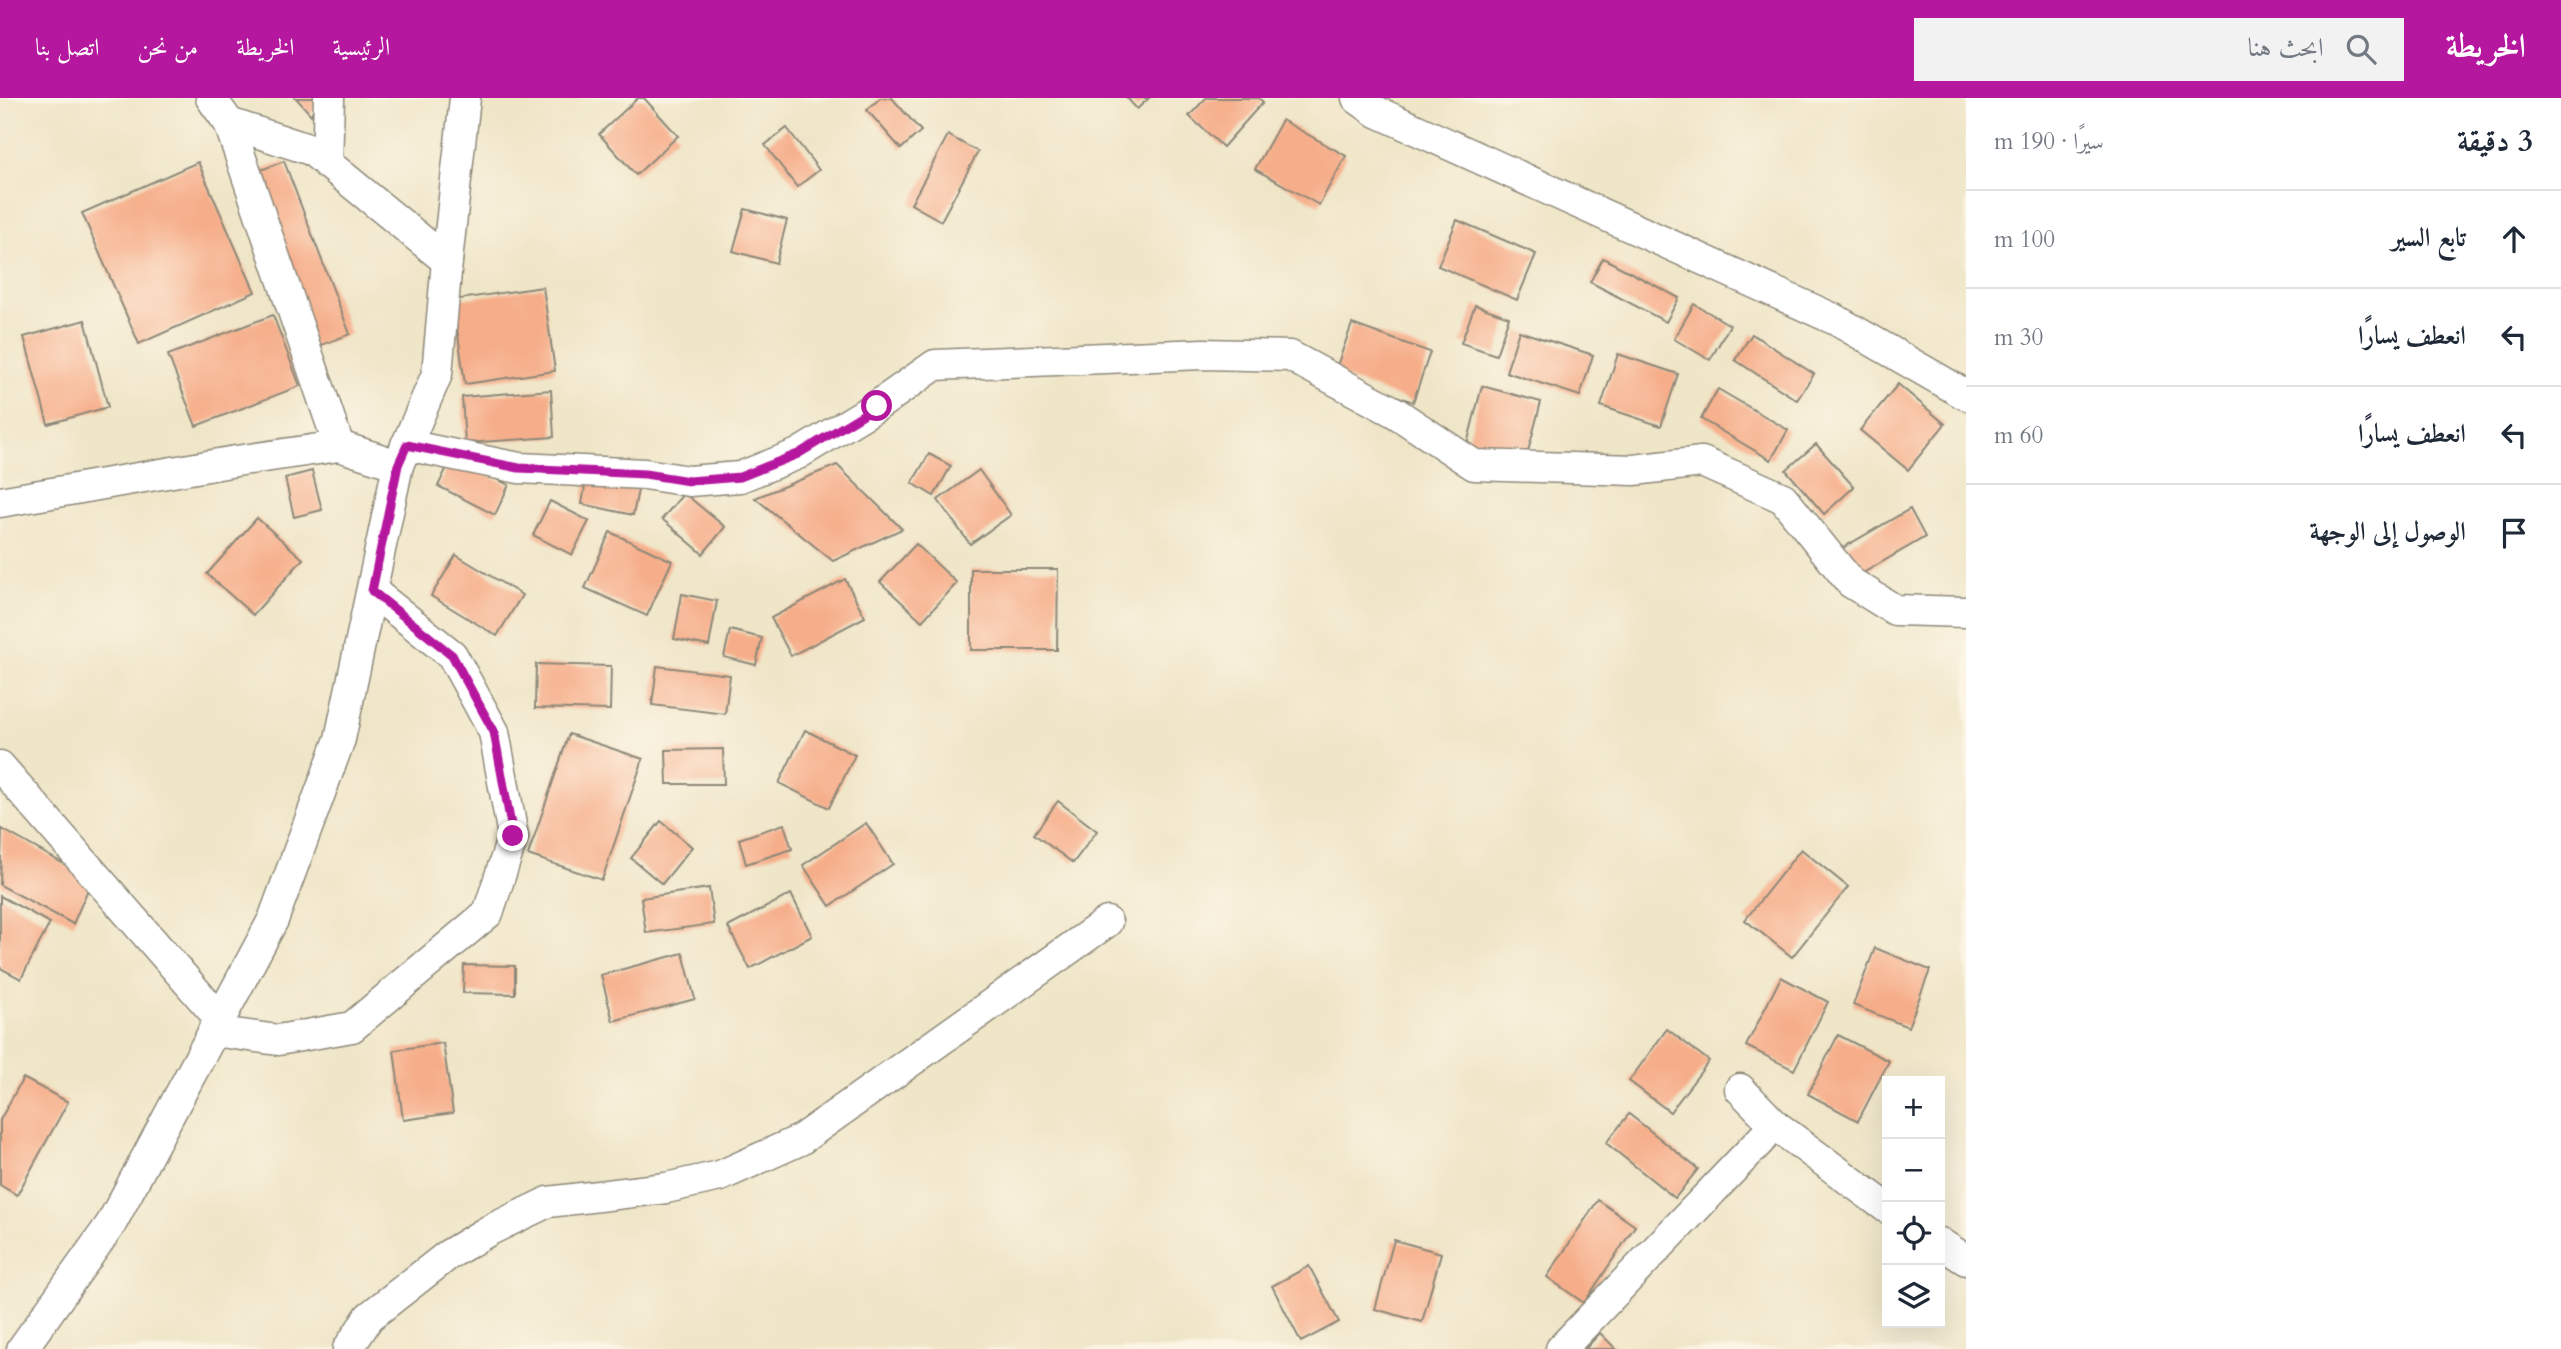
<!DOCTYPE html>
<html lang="ar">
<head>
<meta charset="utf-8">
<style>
	:root { --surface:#fff; --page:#f2f2f3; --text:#1f2937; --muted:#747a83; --line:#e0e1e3; --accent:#b5179e }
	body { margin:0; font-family:Cardo,Amiri,serif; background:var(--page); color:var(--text); direction:rtl }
	.controls { position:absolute; right:21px; bottom:21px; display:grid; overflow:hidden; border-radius:0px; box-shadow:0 7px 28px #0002 }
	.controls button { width:63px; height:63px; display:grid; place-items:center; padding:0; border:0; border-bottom:2px solid var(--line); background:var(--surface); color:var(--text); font:35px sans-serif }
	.stop { position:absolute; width:21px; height:21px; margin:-16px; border:5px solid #b5179e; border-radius:50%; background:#fff }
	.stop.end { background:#b5179e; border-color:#fff; box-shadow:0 2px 7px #0008 }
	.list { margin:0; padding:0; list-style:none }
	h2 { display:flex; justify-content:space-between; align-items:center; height:91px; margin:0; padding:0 28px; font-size:30px }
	h2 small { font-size:23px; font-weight:400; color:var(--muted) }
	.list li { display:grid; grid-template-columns:46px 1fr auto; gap:21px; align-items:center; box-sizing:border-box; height:98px; padding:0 28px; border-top:2px solid var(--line) }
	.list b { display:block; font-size:26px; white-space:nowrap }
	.list em { font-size:23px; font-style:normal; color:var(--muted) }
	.icon { flex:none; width:38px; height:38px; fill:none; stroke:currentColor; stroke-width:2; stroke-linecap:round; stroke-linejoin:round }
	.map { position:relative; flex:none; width:1966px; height:1251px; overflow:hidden; direction:ltr }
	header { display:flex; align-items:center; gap:42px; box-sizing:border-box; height:98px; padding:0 35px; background:var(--accent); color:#fff }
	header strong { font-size:33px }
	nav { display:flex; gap:38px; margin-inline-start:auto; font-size:24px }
	.search { width:490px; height:63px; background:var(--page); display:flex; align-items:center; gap:18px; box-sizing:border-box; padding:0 24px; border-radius:0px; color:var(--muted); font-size:26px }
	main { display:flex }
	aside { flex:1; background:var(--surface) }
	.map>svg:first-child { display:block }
</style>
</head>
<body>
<header>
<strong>الخريطة</strong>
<div class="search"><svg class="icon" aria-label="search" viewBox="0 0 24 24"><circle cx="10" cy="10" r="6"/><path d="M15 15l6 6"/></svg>ابحث هنا</div>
<nav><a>الرئيسية</a><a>الخريطة</a><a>من نحن</a><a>اتصل بنا</a></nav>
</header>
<main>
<aside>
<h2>3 دقيقة<small>سيرًا · 190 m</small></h2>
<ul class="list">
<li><svg class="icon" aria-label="ahead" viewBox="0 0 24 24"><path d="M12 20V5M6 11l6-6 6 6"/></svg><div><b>تابع السير</b></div><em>100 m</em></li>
<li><svg class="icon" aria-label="left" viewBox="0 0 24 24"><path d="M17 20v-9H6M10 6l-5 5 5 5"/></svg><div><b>انعطف يسارًا</b></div><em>30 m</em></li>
<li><svg class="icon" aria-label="left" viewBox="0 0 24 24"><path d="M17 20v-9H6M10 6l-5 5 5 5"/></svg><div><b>انعطف يسارًا</b></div><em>60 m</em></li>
<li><svg class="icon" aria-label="arrive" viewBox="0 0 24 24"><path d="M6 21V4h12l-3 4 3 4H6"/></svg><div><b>الوصول إلى الوجهة</b></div></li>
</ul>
</aside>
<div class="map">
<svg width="1966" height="1251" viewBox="0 0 1966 1251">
	<rect width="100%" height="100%" fill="#fcf5e5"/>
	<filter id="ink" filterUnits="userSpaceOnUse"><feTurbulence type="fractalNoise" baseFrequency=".0143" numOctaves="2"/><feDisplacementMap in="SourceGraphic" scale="14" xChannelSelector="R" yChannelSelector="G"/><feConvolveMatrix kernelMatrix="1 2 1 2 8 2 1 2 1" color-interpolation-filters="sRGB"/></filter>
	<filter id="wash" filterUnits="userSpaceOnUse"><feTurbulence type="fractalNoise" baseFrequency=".00686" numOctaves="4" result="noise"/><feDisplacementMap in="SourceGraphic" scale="28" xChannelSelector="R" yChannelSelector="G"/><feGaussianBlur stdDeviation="1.57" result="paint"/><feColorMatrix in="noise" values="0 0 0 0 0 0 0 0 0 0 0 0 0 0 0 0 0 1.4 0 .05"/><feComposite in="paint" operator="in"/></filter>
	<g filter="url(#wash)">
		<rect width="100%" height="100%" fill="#efe5c7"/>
		<g id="blocks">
			<g fill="#f6ae8a">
				<polygon points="296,0 318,0 311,17"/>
				<polygon points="638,0 644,0 678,38 636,77 599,36"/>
				<polygon points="880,0 892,0 921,33 901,51 867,12"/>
				<polygon points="1127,0 1149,0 1137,11"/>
				<polygon points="1206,0 1259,0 1263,4 1223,49 1189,18"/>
				<polygon points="1282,22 1346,58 1319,107 1255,71"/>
				<polygon points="787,30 819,72 797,89 765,47"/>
				<polygon points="948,37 978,54 941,123 911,106"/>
				<polygon points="284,63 350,236 314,250 248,77"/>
				<polygon points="198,64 255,194 139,246 82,115"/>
				<polygon points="745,111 787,122 776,165 733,153"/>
				<polygon points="1457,122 1536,156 1517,202 1438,168"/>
				<polygon points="1603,160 1679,200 1666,224 1590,184"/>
				<polygon points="543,189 555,273 465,286 453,202"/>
				<polygon points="1694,206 1730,227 1710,262 1674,241"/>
				<polygon points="1475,207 1509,219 1496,257 1461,245"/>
				<polygon points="273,217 300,288 196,328 168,257"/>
				<polygon points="85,222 108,309 48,326 24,239"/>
				<polygon points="1352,226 1430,254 1413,304 1334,276"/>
				<polygon points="1519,233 1593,257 1580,298 1506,274"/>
				<polygon points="1752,236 1814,276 1797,302 1735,262"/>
				<polygon points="1618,256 1678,276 1661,328 1601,308"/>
				<polygon points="1898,286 1945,326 1908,372 1860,332"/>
				<polygon points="1482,288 1541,304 1525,365 1466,350"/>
				<polygon points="1718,291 1788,332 1771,362 1701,321"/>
				<polygon points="551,292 554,339 465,345 462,299"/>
				<polygon points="1816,346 1854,389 1824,416 1786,372"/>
				<polygon points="929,356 951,368 934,398 912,385"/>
				<polygon points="452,359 509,387 495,417 438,388"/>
				<polygon points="837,367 902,431 833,463 755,400"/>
				<polygon points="979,372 1011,417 970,446 938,402"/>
				<polygon points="312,373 322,412 294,419 285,380"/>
				<polygon points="587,376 639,387 633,417 582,406"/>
				<polygon points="684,395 725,429 703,456 662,421"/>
				<polygon points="550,403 589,423 572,457 533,437"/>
				<polygon points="1910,411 1925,439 1856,479 1841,451"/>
				<polygon points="257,420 303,461 253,517 207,476"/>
				<polygon points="610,434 672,463 647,518 585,490"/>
				<polygon points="916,446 957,485 922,523 880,484"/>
				<polygon points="456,457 522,497 497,538 431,498"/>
				<polygon points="971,471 1058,471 1057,552 971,552"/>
				<polygon points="845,481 865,519 791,558 771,520"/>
				<polygon points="682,496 717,503 709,548 674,541"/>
				<polygon points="730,532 762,540 756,567 724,559"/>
				<polygon points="536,566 611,568 610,612 535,610"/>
				<polygon points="657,568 730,577 725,616 652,607"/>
				<polygon points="805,632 855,657 829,710 779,685"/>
				<polygon points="569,636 643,661 602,782 528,757"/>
				<polygon points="723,651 724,686 667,686 666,652"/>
				<polygon points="1058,703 1097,733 1073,765 1034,736"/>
				<polygon points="661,723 692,749 662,786 631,760"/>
				<polygon points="866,725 893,766 830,808 803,767"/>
				<polygon points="784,726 792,751 746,766 739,741"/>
				<polygon points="2,731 92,782 73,826 0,787"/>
				<polygon points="1801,751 1848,789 1792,859 1745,822"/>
				<polygon points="709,790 714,826 646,835 641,800"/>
				<polygon points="791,796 812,838 750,871 728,829"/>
				<polygon points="0,798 50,825 21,881 0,870"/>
				<polygon points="1875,850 1930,872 1908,929 1853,907"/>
				<polygon points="683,855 695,901 613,923 601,877"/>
				<polygon points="464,867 515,868 515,896 463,895"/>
				<polygon points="1781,879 1828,904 1794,972 1746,948"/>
				<polygon points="1667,931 1709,963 1670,1014 1629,983"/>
				<polygon points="1838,937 1889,963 1858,1023 1808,996"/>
				<polygon points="443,945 453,1015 403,1022 394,952"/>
				<polygon points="23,980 68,1004 17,1097 0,1087 0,1022"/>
				<polygon points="1629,1016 1698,1071 1675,1100 1606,1045"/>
				<polygon points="1598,1102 1635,1128 1584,1205 1547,1179"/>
				<polygon points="1394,1142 1441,1155 1422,1224 1375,1211"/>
				<polygon points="1309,1168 1339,1224 1301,1244 1272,1188"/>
				<polygon points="1600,1235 1616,1251 1585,1251"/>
			</g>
		</g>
	</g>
	<g filter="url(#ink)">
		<use href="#blocks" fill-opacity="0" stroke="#8d8879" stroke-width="2"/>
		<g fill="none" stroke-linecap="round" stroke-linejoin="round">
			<defs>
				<g id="street">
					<polyline points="211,0 229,25 339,348"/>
					<polyline points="1357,0 1375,13 1836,222 1966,297"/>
					<polyline points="229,25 311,52 447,163"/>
					<polyline points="327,66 329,0"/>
					<polyline points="406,347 519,370 645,376 689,383 740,379 798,356 877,308 935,267 1203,256 1290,258 1396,315 1474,367 1634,372 1702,364 1783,400 1850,484 1895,512 1966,514"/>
					<polyline points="0,404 236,363 339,348 398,367"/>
					<polyline points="0,668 220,921"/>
					<polyline points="213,933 278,942 352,929 488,815 513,738 494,634 452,557 372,493"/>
					<polyline points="1740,991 1775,1027 1887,1110"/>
					<polyline points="1940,1145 1966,1162"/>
					<polyline points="22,1251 111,1126 273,822 340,641 398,367 437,276 447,163 465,0"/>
					<polyline points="348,1251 369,1219 448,1157 488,1133 548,1104 666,1090 720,1078 800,1042 1107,824"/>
					<polyline points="1561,1251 1775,1027"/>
				</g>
			</defs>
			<use href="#street" stroke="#8d8879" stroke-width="33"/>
			<use href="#street" stroke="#fff" stroke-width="30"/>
		</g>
	</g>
	<g fill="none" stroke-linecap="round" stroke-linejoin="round" filter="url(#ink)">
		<polyline stroke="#b5179e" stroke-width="9" points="513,738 494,634 452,557 372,493 398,367 407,347 519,370 645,376 689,383 740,379 798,356 877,308"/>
	</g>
</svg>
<div class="controls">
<button>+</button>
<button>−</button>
<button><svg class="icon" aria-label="locate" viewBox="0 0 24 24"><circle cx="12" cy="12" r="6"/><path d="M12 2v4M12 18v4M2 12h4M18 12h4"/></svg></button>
<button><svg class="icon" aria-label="layers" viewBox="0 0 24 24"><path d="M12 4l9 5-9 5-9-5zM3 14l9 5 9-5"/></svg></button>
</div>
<div class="stop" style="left:877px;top:308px"></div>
<div class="stop end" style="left:513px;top:738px"></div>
</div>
</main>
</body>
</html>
